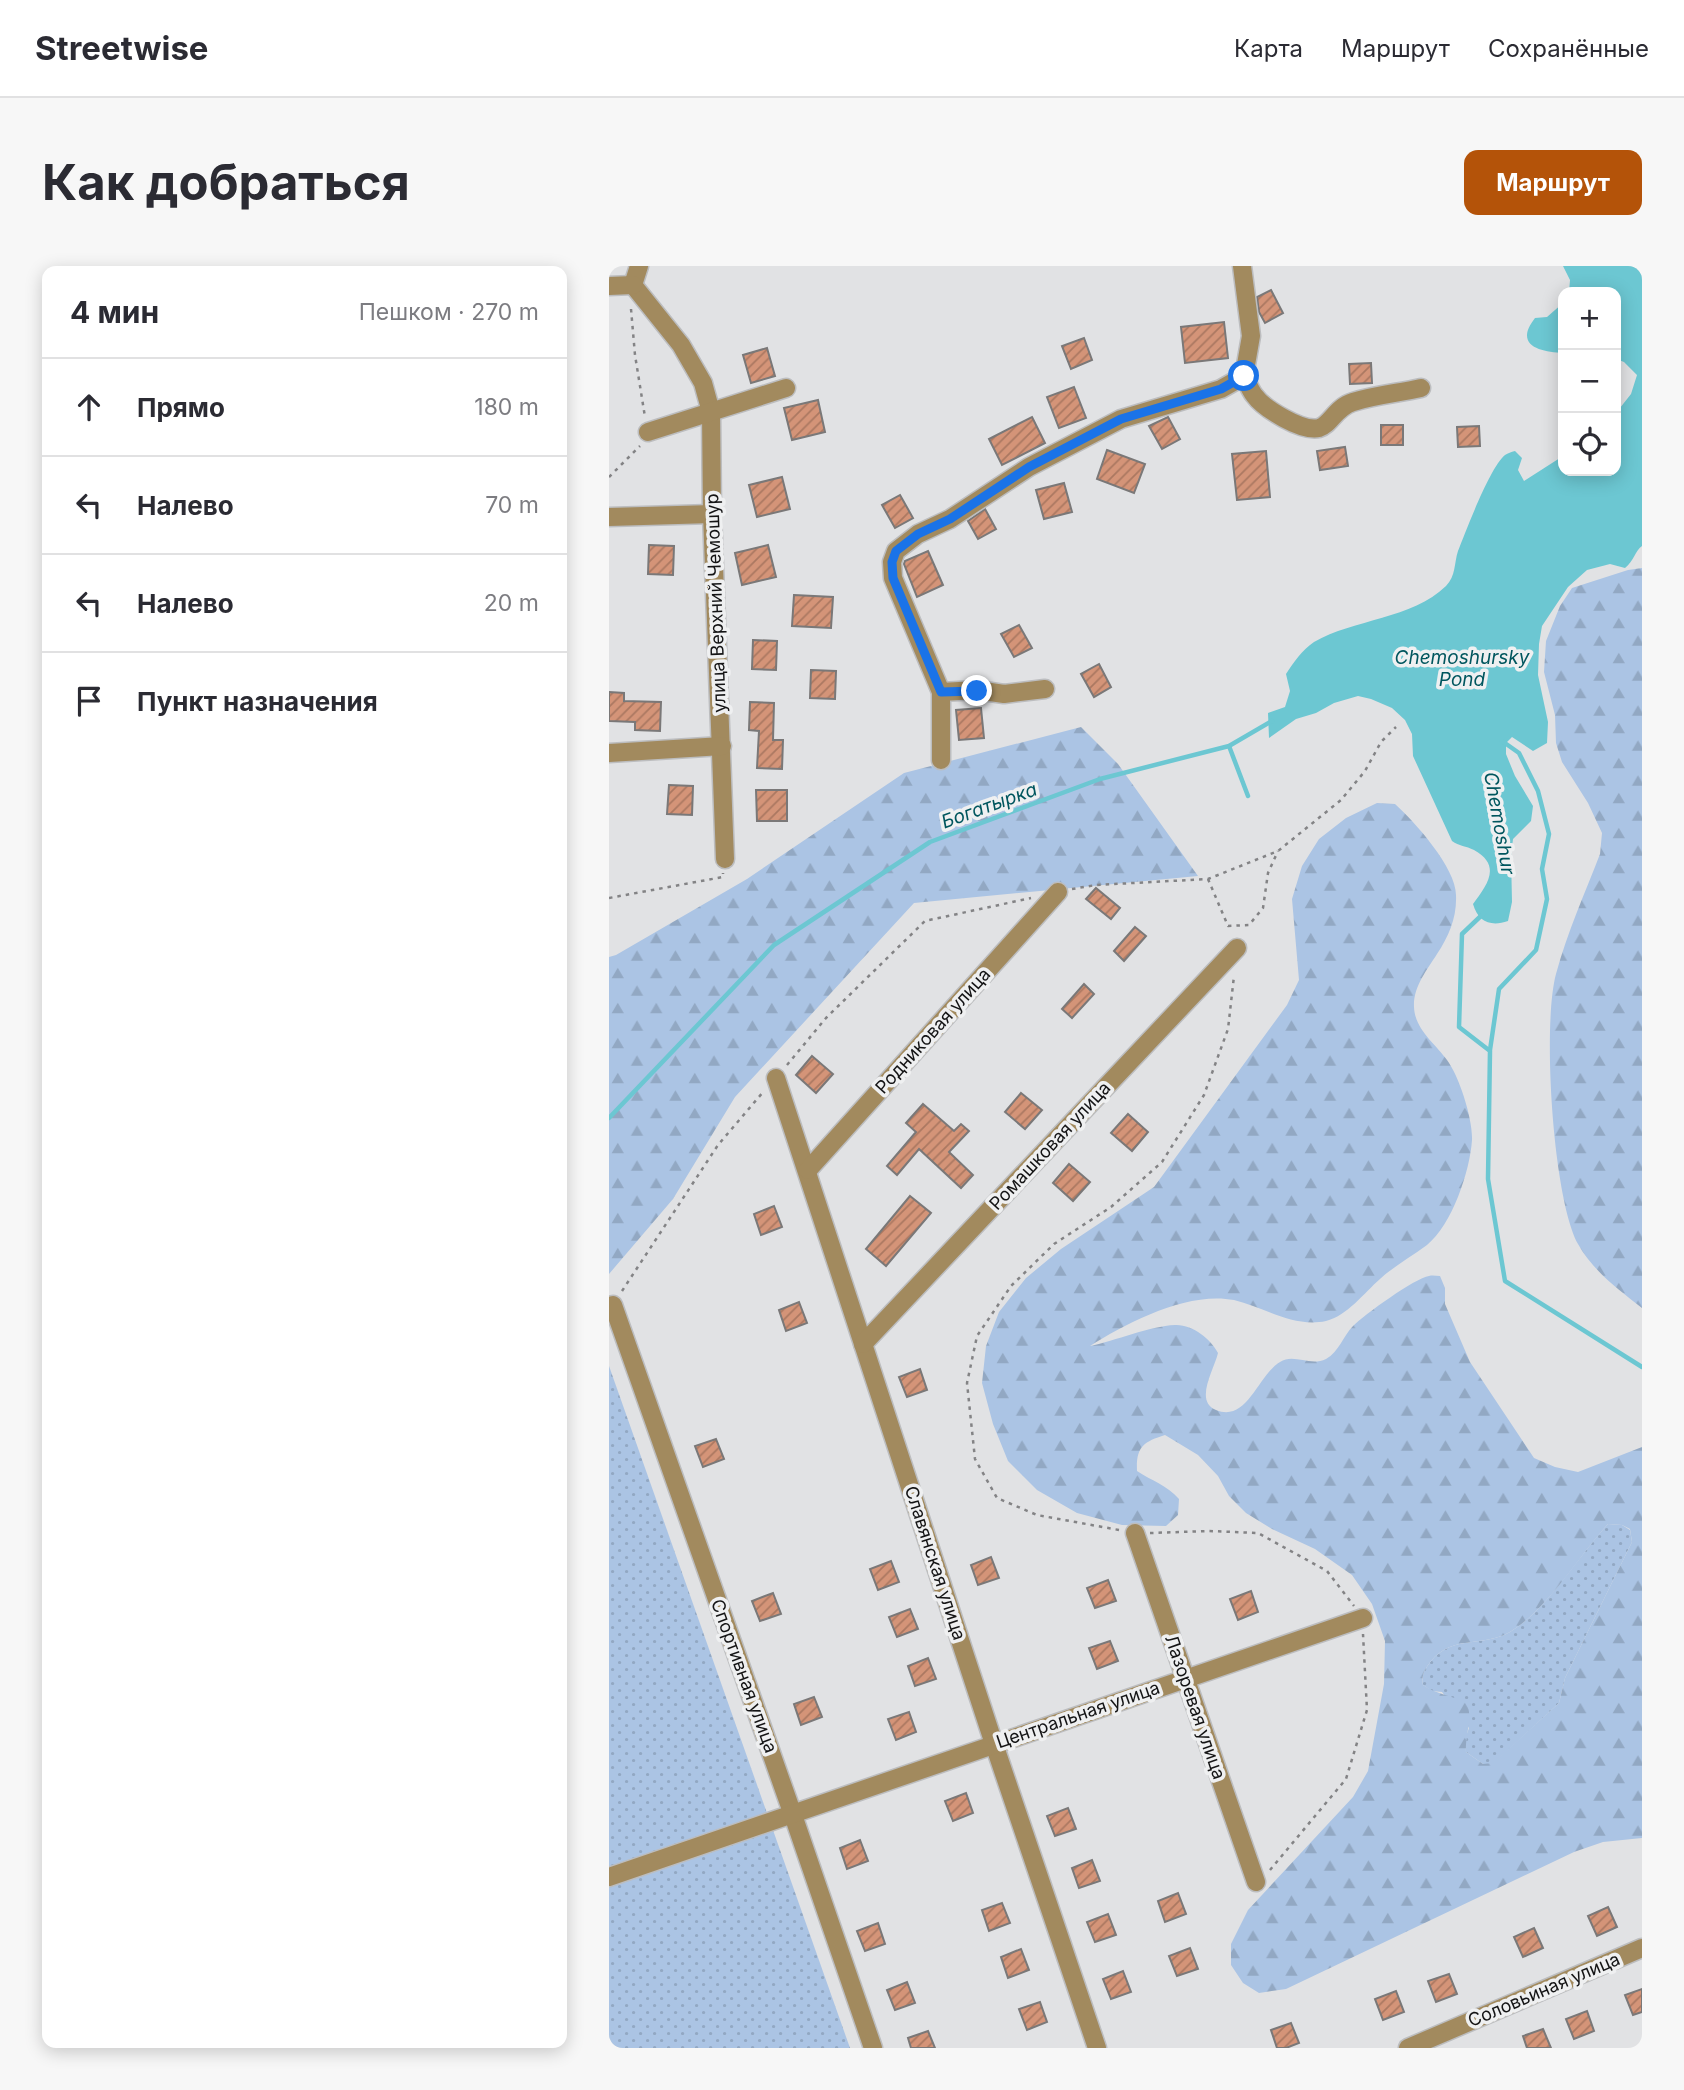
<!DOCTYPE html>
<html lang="ru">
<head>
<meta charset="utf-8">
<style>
	:root { --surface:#fff; --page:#f7f7f7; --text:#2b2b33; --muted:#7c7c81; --line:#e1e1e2; --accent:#b45309 }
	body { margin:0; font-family:Inter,sans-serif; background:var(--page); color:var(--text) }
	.controls { position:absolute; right:21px; top:21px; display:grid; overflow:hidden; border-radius:14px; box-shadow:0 4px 18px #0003 }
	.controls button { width:63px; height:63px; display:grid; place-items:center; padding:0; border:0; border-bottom:2px solid var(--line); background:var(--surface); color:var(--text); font:35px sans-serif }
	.stop { position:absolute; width:21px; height:21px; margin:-16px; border:5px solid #1a73e8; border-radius:50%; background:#fff }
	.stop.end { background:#1a73e8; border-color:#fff; box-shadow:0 2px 7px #0008 }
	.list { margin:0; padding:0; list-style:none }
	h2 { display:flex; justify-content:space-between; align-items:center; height:91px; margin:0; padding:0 28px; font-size:30px }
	h2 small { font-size:23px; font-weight:400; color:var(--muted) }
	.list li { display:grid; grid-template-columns:46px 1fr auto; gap:21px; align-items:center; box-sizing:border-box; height:98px; padding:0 28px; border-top:2px solid var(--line) }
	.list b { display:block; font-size:26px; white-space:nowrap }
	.list em { font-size:23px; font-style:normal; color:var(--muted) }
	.icon { flex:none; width:38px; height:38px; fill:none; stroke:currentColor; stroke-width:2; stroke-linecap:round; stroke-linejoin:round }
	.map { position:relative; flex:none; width:1033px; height:1782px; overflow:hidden; border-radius:14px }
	header { display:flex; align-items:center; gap:42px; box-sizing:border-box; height:98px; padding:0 35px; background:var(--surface); border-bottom:2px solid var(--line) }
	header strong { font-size:33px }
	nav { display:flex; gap:38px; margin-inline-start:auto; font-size:24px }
	.intro { display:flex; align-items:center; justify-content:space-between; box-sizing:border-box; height:168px; padding:0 42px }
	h1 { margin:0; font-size:49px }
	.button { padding:18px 32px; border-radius:14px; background:var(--accent); color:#fff; font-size:24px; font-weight:700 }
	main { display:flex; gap:42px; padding:0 42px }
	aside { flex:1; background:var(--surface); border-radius:14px; box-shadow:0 4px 18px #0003 }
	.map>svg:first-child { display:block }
</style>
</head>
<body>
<header>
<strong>Streetwise</strong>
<nav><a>Карта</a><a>Маршрут</a><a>Сохранённые</a></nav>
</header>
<div class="intro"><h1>Как добраться</h1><a class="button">Маршрут</a></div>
<main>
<aside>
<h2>4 мин<small>Пешком · 270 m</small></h2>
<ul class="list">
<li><svg class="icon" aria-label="ahead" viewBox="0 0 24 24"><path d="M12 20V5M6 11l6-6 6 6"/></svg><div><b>Прямо</b></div><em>180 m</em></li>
<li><svg class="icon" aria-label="left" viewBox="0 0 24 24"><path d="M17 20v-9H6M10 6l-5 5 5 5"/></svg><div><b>Налево</b></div><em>70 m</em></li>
<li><svg class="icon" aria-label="left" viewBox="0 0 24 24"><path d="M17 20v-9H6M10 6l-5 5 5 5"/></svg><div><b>Налево</b></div><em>20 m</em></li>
<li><svg class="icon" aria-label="arrive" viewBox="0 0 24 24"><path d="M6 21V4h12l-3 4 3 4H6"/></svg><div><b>Пункт назначения</b></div></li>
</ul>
</aside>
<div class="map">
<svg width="1033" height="1782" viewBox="0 0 1033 1782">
	<defs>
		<pattern id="green-dots" width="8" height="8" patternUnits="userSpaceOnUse" patternTransform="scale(1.75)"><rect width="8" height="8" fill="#abc4e4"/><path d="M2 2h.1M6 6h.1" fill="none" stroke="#92a8c3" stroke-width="1.8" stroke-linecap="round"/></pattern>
		<pattern id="forest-firs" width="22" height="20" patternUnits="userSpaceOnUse" patternTransform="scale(1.75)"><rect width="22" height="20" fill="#abc4e4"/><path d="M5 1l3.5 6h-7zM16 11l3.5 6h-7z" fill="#92a8c3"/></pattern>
		<pattern id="building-hatch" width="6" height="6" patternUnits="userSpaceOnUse" patternTransform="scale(1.75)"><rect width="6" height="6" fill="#d49478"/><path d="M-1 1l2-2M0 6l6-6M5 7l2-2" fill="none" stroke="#ab7861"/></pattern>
	</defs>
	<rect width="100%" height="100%" fill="#e1e2e4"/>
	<g fill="url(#green-dots)">
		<polygon points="0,1100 241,1782 0,1782"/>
		<path d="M999 1258 1013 1259 1021 1264 1023 1276 956 1412 950 1437 884 1498H874L857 1486 856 1473 860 1462 833 1426 823 1425 814 1419C812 1409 816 1403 822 1395 843 1369 875 1381 901 1366 939 1343 969 1290 999 1258Z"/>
	</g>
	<g fill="url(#forest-firs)" fill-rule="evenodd">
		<path d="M1033 302V1042C1009 1023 984 1005 969 978 944 932 933 759 947 708 958 667 976 627 991 588L993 567 979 537 953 496 947 477 946 449 935 406 937 375 951 340 963 322 1019 304Z"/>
		<polygon points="472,461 509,498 589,610 305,637 126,831 64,933 0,1008 0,691 7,689 138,613 295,507"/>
		<path d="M768 537 786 538C806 556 847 602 847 629 848 651 840 670 828 688 818 704 804 721 805 741 806 764 826 777 838 794 850 810 864 853 863 874 861 905 843 959 818 979 802 991 785 1000 771 1013 755 1027 738 1050 717 1055 684 1062 655 1041 625 1034 579 1025 519 1056 481 1080 506 1075 541 1060 566 1059 583 1058 602 1073 609 1087 605 1104 585 1135 607 1144 638 1157 649 1109 671 1096 685 1087 701 1101 717 1093 730 1086 734 1070 744 1060 755 1049 806 1012 820 1010 824 1009 827 1010 831 1010L836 1022V1038L861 1096 925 1192 946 1201 969 1206 1033 1181V1572L994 1576 965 1586 677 1723 650 1727 634 1717 622 1699V1678L639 1644 744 1531 759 1505 775 1418 776 1375 763 1338 743 1309 706 1283 663 1263 637 1247 620 1230 609 1210 589 1189 556 1169C534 1176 527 1181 528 1205 543 1215 558 1219 570 1233L569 1249 557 1260 513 1259 468 1247 428 1224 399 1195 384 1158 373 1117 377 1080 390 1046 417 1012 452 983 545 921 678 739 690 714 683 633 693 600 710 573 737 552ZM999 1258 1013 1259 1021 1263 1023 1276 956 1412 950 1437 884 1497 874 1498 857 1486C856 1468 864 1454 858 1437 843 1430 827 1428 814 1419 812 1409 816 1403 822 1395 843 1369 875 1381 901 1366 939 1343 969 1291 999 1258Z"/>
	</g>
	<g fill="#6cc7d2">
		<path d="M954 0H1033V280C1026 285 1025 295 1016 302L1001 298 978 304 959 321 933 360 930 378 929 409 939 456 938 477 924 485 903 471 897 477V488L906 510 924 540 922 555 904 573 902 590 903 636 899 655C882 661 869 656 864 638 877 620 894 600 865 584 857 580 850 580 843 575L804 490 803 468 796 454 783 442 762 433 749 430 725 437 707 447 687 453 660 472 659 447 676 441 681 425 677 408C685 396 693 384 705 376 745 353 803 353 837 320 847 310 845 297 849 285 857 265 881 201 896 189 899 187 902 186 906 185L913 192 909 204 915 215 954 190V205H1007V147L1022 128 1028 109 1015 96 1007 93V26H960L961 14Z"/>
		<path d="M954 37V87C932 86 904 80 926 52L938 51Z"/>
	</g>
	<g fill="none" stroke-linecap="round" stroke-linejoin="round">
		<g stroke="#6cc7d2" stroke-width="4.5">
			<polyline points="620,480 639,530"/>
			<polyline points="875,647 853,668 850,761 881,785 879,913 896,1015 1033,1101"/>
			<polyline points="881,784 890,723 927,684 938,633 933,603 940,568 929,525 910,487 893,475"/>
			<polyline points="0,852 165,679 321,576 491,513 620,480 663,455"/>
		</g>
	</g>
	<g fill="url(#building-hatch)" stroke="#7a7878" stroke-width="2">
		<polygon points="662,24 674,47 656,57 650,46 648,31"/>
		<polygon points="615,56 619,92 576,97 572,61"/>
		<polygon points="475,72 483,94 462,103 453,80"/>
		<polygon points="158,82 166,110 142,117 134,89"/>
		<polygon points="762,97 763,117 741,118 740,98"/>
		<polygon points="465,121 477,152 450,162 438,131"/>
		<polygon points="209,134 216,166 183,174 175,142"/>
		<polygon points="423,151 436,177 393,199 380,173"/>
		<polygon points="559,151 571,173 553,183 540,160"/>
		<rect x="772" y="159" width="22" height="20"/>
		<polygon points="870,160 871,180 849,181 848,161"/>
		<polygon points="736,181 739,200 711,204 708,185"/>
		<polygon points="498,184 536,198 525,227 488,213"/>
		<polygon points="657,185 661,231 628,234 623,188"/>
		<polygon points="173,211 181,243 148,251 140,219"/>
		<polygon points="455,217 463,246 435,253 427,224"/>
		<polygon points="291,229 304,252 286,262 273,239"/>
		<polygon points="376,243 387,263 369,273 359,255"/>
		<polygon points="40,279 65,280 64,309 39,308"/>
		<polygon points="159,279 167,311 133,319 126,287"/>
		<polygon points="319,285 334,319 308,331 295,298 296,295"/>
		<polygon points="185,329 224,331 222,362 183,360"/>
		<polygon points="410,359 423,382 405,391 392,368"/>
		<polygon points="144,374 168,375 167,404 143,403"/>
		<polygon points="490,398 502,421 485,431 472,408"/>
		<polygon points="202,404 227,405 226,433 201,432"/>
		<polygon points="0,426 15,427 15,435 52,436 51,465 26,464 26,456 0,455"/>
		<polygon points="141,436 165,437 164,474 174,474 173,503 148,502 150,465 140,464"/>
		<polygon points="372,442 375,472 350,474 347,444"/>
		<polygon points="60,519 84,520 83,549 58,548"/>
		<polygon points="147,524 178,524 178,555 148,555"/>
		<polygon points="487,622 511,642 502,653 477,633"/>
		<polygon points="526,661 537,670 515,695 505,685"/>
		<polygon points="475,718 485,728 463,752 453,743"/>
		<polygon points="203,790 224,808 207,827 187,809"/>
		<polygon points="412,827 433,844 416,863 396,846"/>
		<polygon points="314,838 345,865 352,858 360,865 340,886 364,909 352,922 310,883 288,909 278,900 307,866 297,857"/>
		<polygon points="519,848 539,866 523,885 502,867"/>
		<polygon points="460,898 481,916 464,935 444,917"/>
		<polygon points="301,930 322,947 277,1000 257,983"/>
		<polygon points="165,940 173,961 152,969 145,948"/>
		<polygon points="190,1036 198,1057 177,1065 170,1044"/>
		<polygon points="311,1103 318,1124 298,1131 290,1111"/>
		<polygon points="107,1173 115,1193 94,1201 86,1180"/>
		<polygon points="382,1291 390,1312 369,1319 362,1299"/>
		<polygon points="282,1295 290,1316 269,1324 261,1303"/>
		<polygon points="499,1314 507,1335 486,1342 478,1322"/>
		<polygon points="642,1325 649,1346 629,1354 621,1333"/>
		<polygon points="164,1327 172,1348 151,1355 143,1335"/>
		<polygon points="301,1343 309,1363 288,1371 280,1351"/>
		<polygon points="501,1375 509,1395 488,1403 480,1382"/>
		<polygon points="319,1392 327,1413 306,1420 299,1400"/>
		<polygon points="205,1431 213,1451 192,1459 185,1438"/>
		<polygon points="300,1446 307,1466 287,1474 279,1453"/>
		<polygon points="357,1527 364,1547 344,1555 336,1535"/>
		<polygon points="459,1542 467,1563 446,1570 438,1550"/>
		<polygon points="251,1574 259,1595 238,1603 231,1582"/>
		<polygon points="483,1594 491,1615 470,1622 463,1602"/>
		<polygon points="569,1627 577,1648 556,1656 549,1635"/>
		<polygon points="393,1637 401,1657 380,1665 373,1644"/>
		<polygon points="999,1641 1008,1661 988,1670 979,1650"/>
		<polygon points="499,1648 507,1669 486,1676 478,1656"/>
		<polygon points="269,1657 276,1678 256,1685 248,1665"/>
		<polygon points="925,1662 934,1682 914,1691 905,1671"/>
		<polygon points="581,1682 589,1703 568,1710 560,1690"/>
		<polygon points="412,1683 420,1704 399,1712 392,1691"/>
		<polygon points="514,1705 522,1726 502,1733 494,1713"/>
		<polygon points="840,1708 848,1728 827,1736 819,1715"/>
		<polygon points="298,1716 306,1737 286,1744 278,1724"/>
		<polygon points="1033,1723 1033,1746 1024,1749 1016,1729"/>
		<polygon points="787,1725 795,1746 774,1754 766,1733"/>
		<polygon points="431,1736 438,1756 418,1764 410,1743"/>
		<polygon points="978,1745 985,1765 965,1773 957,1753"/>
		<polygon points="682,1757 690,1777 677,1782 668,1782 662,1764"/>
		<polygon points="934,1763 942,1782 918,1782 914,1770"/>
		<polygon points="319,1765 326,1782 302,1782 299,1772"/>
	</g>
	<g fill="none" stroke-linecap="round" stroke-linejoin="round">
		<defs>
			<g id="minor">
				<polyline points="24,19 72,79 94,117 102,146 103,248 116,593"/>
				<polyline points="24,19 30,0"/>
				<polyline points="0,20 24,19"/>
				<path d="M635 110C638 116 641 124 645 129 655 143 693 166 710 162 721 159 727 141 744 136 766 129 790 127 812 122"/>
				<polyline points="39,166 177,122"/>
				<polyline points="0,251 103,248"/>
				<polyline points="332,426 368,424 395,428 436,423"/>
				<polyline points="0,487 113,480"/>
				<polyline points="332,494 332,426 284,312 283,296 287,285 309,268 341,253 420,201 512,153 612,123 635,110 642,70 633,0"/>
				<polyline points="167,812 385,1478 488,1782"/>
				<polyline points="199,904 449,626"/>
				<polyline points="4,1039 184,1549 264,1782"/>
				<polyline points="254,1078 628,682"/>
				<polyline points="526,1267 647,1616"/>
				<polyline points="0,1611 754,1352"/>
				<polyline points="799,1782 1033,1682"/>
			</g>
		</defs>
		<use href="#minor" stroke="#bcbdbf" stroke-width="21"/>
		<g stroke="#838385" stroke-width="2.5" stroke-dasharray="3.5 5" stroke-linecap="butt">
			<polyline points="22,43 26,89 36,151"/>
			<polyline points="0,211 31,180"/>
			<polyline points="599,613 619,660 640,659 654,642 659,607 669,585"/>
			<polyline points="463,623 487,619 599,613 669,585 732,534 756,505 772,476 787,461"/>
			<polyline points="0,632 114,611 114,607"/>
			<polyline points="178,799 217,752 316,655 422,632"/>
			<polyline points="13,1025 109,879 155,825"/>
			<polyline points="510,1264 428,1249 388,1232 366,1193 358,1117 368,1070 402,1020 445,978 502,941 553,896 595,829 619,763 625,710"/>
			<polyline points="541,1267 600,1265 649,1267 718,1305 745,1340"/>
			<polyline points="661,1604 737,1513 758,1444 754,1368"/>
		</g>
		<use href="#minor" stroke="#a28a5e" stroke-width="18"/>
	</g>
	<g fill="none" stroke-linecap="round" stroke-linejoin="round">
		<polyline stroke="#1a73e8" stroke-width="9" points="368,425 332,426 284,312 283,296 287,285 309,268 341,253 420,201 512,153 612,123 635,110"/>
	</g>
	<g text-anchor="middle" stroke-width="7" stroke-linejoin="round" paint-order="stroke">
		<g font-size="18" fill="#141415" stroke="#eff0f1">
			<text transform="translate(107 337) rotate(-92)" y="6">улица Верхний Чемошур</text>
			<text transform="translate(324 765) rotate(-48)" y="6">Родниковая улица</text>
			<text transform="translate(441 880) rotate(-47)" y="6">Ромашковая улица</text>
			<text transform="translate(326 1297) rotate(72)" y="6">Славянская улица</text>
			<text transform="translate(135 1410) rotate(70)" y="6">Спортивная улица</text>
			<text transform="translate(586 1441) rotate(71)" y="6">Лазоревая улица</text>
			<text transform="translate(469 1449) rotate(-19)" y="6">Центральная улица</text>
			<text transform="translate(935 1724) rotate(-23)" y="6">Соловьиная улица</text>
		</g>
		<g font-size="19" font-style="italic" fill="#00565e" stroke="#eff0f1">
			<text x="853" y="398">Chemoshursky<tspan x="853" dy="22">Pond</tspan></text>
			<text transform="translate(380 539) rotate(-20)" y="7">Богатырка</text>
			<text transform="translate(891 557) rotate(80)" y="7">Chemoshur</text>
		</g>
	</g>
</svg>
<div class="controls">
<button>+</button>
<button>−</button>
<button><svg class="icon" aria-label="locate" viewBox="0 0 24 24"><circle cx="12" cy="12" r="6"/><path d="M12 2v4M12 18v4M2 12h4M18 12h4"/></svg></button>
</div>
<div class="stop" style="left:635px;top:110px"></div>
<div class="stop end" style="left:368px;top:425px"></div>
</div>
</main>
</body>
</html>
